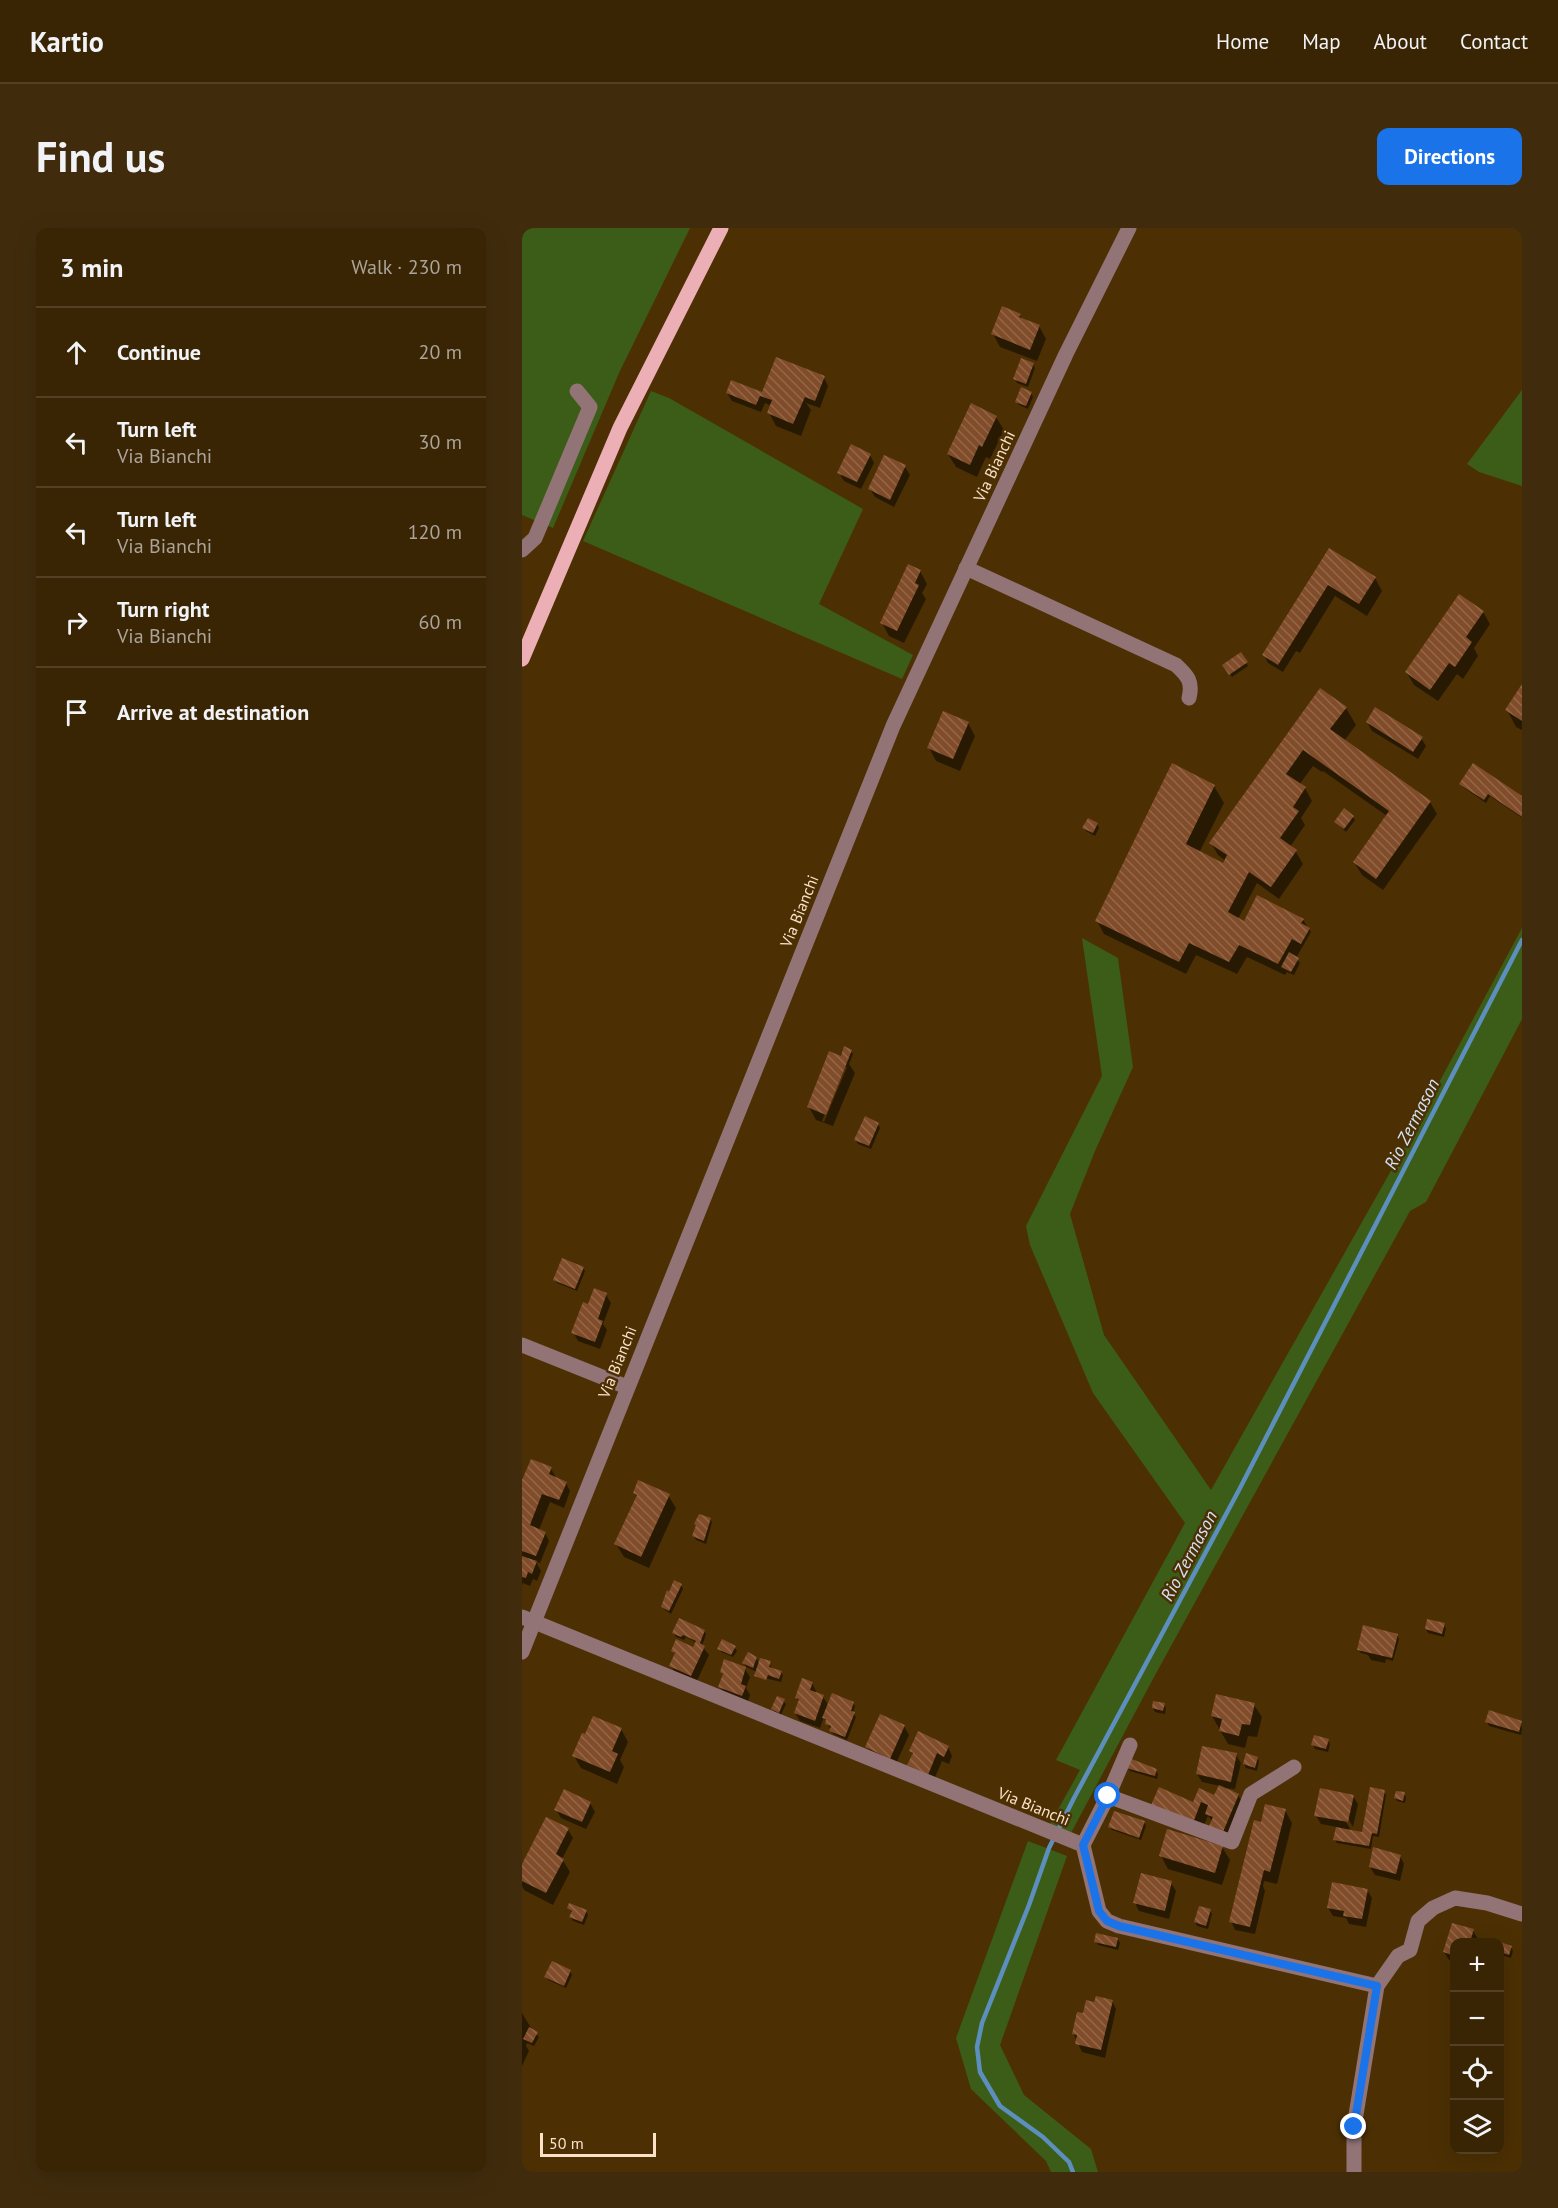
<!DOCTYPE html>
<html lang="en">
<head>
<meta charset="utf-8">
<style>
	:root { --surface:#392403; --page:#402c0d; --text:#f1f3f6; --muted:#aba49a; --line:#534125; --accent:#1a73e8 }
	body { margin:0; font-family:"PT Sans",sans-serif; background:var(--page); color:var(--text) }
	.controls { position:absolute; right:18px; bottom:18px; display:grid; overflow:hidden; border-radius:12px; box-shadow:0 6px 24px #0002 }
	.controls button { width:54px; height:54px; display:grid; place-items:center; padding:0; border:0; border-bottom:2px solid var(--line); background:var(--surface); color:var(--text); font:30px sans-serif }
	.scale { position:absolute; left:18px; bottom:15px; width:116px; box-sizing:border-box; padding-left:6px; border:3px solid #f9e2c8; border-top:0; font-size:16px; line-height:21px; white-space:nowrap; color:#f9e2c8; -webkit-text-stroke:4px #4c3004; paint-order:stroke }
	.stop { position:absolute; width:18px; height:18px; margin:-14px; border:4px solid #1a73e8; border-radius:50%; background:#fff }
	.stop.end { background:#1a73e8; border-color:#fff; box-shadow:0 2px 6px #0008 }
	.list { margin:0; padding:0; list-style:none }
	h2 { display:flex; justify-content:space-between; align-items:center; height:78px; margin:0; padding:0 24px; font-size:26px }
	h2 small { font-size:20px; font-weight:400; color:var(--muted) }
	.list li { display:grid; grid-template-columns:39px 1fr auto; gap:18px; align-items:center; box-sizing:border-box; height:90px; padding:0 24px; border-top:2px solid var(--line) }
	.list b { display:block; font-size:22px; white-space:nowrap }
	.list p { margin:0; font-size:20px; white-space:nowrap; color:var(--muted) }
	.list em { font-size:20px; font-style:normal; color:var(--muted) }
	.icon { flex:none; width:33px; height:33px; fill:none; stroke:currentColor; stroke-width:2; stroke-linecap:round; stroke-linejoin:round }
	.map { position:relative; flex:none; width:1000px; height:1944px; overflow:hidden; border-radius:12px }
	header { display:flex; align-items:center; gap:36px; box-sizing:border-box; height:84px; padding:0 30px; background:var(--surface); border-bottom:2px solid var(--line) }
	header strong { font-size:28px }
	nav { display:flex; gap:33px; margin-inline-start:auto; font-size:21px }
	.intro { display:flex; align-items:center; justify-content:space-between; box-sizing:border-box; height:144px; padding:0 36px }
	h1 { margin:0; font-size:42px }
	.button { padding:15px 27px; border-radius:12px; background:var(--accent); color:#fff; font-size:21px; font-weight:700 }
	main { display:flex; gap:36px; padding:0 36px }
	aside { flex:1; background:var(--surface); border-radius:12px; box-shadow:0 6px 24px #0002 }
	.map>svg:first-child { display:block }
</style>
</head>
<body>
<header>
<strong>Kartio</strong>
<nav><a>Home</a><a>Map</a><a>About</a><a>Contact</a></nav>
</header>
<div class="intro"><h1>Find us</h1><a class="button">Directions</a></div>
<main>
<aside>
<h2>3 min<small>Walk · 230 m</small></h2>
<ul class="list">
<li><svg class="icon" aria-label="ahead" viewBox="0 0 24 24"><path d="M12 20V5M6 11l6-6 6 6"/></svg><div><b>Continue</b></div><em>20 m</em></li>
<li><svg class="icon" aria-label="left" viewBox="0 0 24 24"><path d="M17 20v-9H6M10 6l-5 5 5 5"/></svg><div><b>Turn left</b><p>Via Bianchi</p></div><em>30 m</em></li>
<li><svg class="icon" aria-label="left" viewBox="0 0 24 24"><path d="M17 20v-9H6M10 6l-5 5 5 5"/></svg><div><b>Turn left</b><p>Via Bianchi</p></div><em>120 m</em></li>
<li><svg class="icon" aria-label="right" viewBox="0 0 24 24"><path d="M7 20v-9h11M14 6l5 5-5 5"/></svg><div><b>Turn right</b><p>Via Bianchi</p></div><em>60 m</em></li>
<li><svg class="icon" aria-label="arrive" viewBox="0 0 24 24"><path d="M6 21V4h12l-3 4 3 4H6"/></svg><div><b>Arrive at destination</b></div></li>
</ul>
</aside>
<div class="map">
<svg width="1000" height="1944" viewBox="0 0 1000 1944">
	<defs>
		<pattern id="building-back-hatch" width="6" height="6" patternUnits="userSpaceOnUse" patternTransform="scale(1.5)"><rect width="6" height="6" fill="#804c2a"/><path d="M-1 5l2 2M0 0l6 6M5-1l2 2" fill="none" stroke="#936647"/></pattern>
	</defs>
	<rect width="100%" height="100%" fill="#4c3004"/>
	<g fill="#3c5d17">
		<polygon points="3,0 168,0 97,145 31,300 0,287 0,9"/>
		<polygon points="1000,162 1000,258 957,244 945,236"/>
		<polygon points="129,163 147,170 341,281 297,376 391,427 380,451 61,313"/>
		<polygon points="1000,700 1000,791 904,974 888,983 632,1449 549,1605 528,1596 558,1542 534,1532 663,1295 571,1165 508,1017 504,998 580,848 560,710 596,730 611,839 573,923 548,986 582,1107 689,1262 884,916"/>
		<polygon points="506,1613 545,1628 478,1817 502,1867 569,1921 576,1944 529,1944 524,1933 449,1861 434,1810"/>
	</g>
	<g fill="#0007" fill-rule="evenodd">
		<polygon points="498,87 500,92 517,98 524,111 515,133 478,119 471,106"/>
		<polygon points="511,136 513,140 506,159 495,155 493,151"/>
		<polygon points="302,150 306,158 298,180 284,175 289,182 279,208 254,198 247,185 250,178 243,175 239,184 210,173 205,165 241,166"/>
		<polygon points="509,165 511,169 506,181 497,177 495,173"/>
		<polygon points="474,189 482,202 468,231 464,229 455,249 434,239 426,226"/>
		<polygon points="348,227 352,235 339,261 322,253 317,245"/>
		<polygon points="383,239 388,247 372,279 353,269 348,261"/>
		<polygon points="807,322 853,350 860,363 845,388 813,368 778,425 774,423 761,444 746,435 742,427"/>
		<polygon points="398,343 405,356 400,365 404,371 382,415 367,408 360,395"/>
		<polygon points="961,384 968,396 952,420 956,428 941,451 935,446 916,473 892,457 885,445"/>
		<polygon points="719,426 726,438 710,449 702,437"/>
		<polygon points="1000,459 1000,502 994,499 985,482"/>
		<polygon points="799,462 824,480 834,497 822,513 908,574 915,586 861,662 840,647 832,634 865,588 801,543 800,544 791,538 777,557 783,560 790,573 779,590 783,597 768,619 774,624 781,636 757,671 735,655 716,691 723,695 781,692 789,704 774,730 778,735 772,747 765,744 763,747 725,729 715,746 674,727 664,746 582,706 575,693 692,558 702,575 677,625 701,637 704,633 696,627 689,615"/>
		<polygon points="845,494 899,510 904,518 896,531 850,503"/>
		<polygon points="446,495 453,508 438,543 414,533 407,520"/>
		<polygon points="952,537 1000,569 1000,590 968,568 964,575 941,559 939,556"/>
		<polygon points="831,589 833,592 824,604 814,594"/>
		<polygon points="575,596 577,600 573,608 564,603 562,599"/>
		<path d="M329 823 331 826 327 836 333 845 311 898 294 892 287 879ZM322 839H325L302 894 300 893Z"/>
		<polygon points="356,896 358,900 349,921 336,916 334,912"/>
		<polygon points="61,1040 63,1043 55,1063 35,1055 33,1052"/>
		<polygon points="84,1067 89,1075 81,1096 85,1102 78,1121 56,1113 51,1104 67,1078"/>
		<polygon points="29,1241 35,1251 44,1255 48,1263 42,1280 28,1274 17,1302 23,1305 27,1313 18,1335 14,1334 19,1343 15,1353 11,1351 8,1358 1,1355 0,1357 0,1257"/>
		<polygon points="112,1264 146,1267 154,1280 127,1340 102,1329 94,1316 115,1269"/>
		<polygon points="188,1291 190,1294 184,1316 174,1312 172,1308"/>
		<polygon points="159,1357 161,1361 149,1386 143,1382 140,1379 148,1366"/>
		<polygon points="922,1397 924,1400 922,1409 906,1405 904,1401"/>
		<polygon points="182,1403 184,1406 180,1418 187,1427 174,1455 154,1446 149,1437 154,1428 151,1423 172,1421 175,1415 164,1409 162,1412 154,1409 152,1405"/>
		<polygon points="875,1407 877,1411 871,1433 864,1431 863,1435 849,1432 846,1427 839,1425 836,1422"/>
		<polygon points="213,1420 215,1423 211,1429 199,1424 197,1421"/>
		<polygon points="234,1430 238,1436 248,1434 249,1441 259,1444 261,1447 259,1454 234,1448 234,1449 234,1448 235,1444 224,1439 222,1435"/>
		<polygon points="223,1441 228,1449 224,1460 228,1467 225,1476 203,1467 198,1459 202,1449 199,1444"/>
		<polygon points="290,1455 294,1463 294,1466 301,1469 307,1478 331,1475 333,1478 331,1485 334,1489 325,1512 311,1506 302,1489 298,1500 278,1493 273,1485 277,1474 275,1469"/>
		<polygon points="261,1473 264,1476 259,1487 253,1485 251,1481"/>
		<polygon points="642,1477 644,1480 643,1486 633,1484 631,1480"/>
		<polygon points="732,1477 740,1489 735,1509 726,1508 723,1520 706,1516 690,1488"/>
		<polygon points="965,1494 999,1494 1000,1502 999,1507 967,1498"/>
		<polygon points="382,1498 387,1507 373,1538 349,1527 345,1519"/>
		<polygon points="99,1501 106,1514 98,1532 102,1539 95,1556 59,1540 52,1528"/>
		<polygon points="806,1513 808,1516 806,1524 793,1521 791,1517"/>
		<polygon points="426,1519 430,1528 427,1536 420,1533 411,1554 392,1545 387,1536 391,1527 389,1523"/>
		<polygon points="714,1527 719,1535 713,1561 701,1560 716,1567 724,1580 708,1616 686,1588 678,1606 638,1589 693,1569 698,1558 680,1554 675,1546"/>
		<polygon points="735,1530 737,1533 735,1543 724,1540 722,1536"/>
		<polygon points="606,1540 634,1542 636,1546 635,1551 608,1543"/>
		<polygon points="862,1564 864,1567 857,1609 851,1608 849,1621 815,1615 813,1612 815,1599 799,1596 794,1588 831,1568 836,1576 831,1599 824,1587 821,1589 830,1604 841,1606"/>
		<polygon points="882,1566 884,1569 883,1575 875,1573 873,1570"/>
		<polygon points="68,1575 73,1584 64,1601 39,1590 34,1582"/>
		<polygon points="763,1582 770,1595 755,1656 742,1653 741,1658 743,1663 733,1706 713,1702 709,1693 740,1595"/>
		<polygon points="622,1594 624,1598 619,1612 590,1602 588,1599"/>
		<polygon points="46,1602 51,1610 40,1631 48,1644 31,1677 2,1662 0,1658 0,1639"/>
		<polygon points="700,1619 708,1632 700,1657 646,1641 639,1628"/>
		<polygon points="878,1628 882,1636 878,1653 853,1647 848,1639"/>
		<polygon points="649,1655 654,1663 647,1691 617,1683 613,1675"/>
		<polygon points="845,1662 850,1670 844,1699 827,1696 824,1690 811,1688 806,1680"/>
		<polygon points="46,1680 64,1683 66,1687 62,1697 51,1693 49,1689 51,1685"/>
		<polygon points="688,1683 690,1686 686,1701 675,1698 673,1694"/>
		<polygon points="931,1697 951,1703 956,1711 954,1714 933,1714 933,1734 927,1732 922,1724"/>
		<polygon points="596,1711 598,1715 596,1722 576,1717 574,1714"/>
		<polygon points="979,1716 989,1719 991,1723 989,1730 979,1727"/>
		<polygon points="48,1743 50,1747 44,1760 26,1752 24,1749"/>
		<polygon points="590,1773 594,1781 583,1830 560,1824 551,1805 562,1787 574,1776"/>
		<polygon points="0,1785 11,1803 17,1809 12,1818 5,1815 4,1818 7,1823 0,1838"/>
	</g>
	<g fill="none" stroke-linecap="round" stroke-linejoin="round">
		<polyline stroke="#5c8fbe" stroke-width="4.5" points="551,1944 547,1934 521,1909 478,1878 458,1844 455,1819 460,1795 507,1677 527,1620 552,1570 717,1262 1000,712"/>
	</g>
	<g fill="url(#building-back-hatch)">
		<polygon points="480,78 499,86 497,89 518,97 508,122 469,106"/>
		<polygon points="254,129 303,148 293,173 283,169 271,196 245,185 250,172 238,168 234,177 204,165 209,152 240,164"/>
		<polygon points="499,130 512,135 504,156 491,151"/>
		<polygon points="499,159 510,164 504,178 493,174"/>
		<polygon points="449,175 475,188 460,219 457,217 448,237 425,226"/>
		<polygon points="329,216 349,226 335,254 315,245"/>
		<polygon points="362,227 384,237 368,272 346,261"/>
		<polygon points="807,320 854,349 837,376 806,357 756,437 740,427"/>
		<polygon points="386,336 399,342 393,355 397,357 375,403 358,395"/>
		<polygon points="937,366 962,383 944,409 950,414 933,439 927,435 908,462 883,444"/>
		<polygon points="719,424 726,434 707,447 700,437"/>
		<polygon points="1000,456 1000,493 983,482"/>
		<polygon points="798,460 825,479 808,501 909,573 854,651 831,634 867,583 781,522 764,546 784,559 771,579 777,583 758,610 775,622 749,659 727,644 706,684 722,693 735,667 782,691 779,695 788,700 779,716 770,711 756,736 717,717 707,734 667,715 657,734 573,693 650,535 693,557 664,616 701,635 705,627 687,615"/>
		<polygon points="853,479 901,509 891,524 844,494"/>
		<polygon points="421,483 447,494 431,531 405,520"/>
		<polygon points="951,535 1000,568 1000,589 966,566 962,572 937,556"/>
		<polygon points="822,580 832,588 822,601 812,594"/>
		<polygon points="566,590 576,595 571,605 560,600"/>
		<polygon points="767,724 777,730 769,744 759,739"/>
		<polygon points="322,818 330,822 304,887 285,879 307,823 319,828"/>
		<polygon points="343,888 357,895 347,918 332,912"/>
		<polygon points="40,1030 62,1039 53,1061 31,1052"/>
		<polygon points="72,1060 85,1065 76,1091 81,1093 73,1114 49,1105 61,1074 66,1076"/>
		<polygon points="9,1231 30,1239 27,1246 45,1254 37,1272 20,1266 8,1297 24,1304 14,1328 0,1323 0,1252"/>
		<polygon points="116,1252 148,1266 119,1329 92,1316 115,1267 111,1265"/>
		<polygon points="177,1286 189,1290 182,1313 170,1308 174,1297 172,1296"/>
		<polygon points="0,1328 15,1333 10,1346 6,1344 4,1350 0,1349"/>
		<polygon points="152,1352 160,1356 147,1383 139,1379 145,1362 147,1364"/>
		<polygon points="157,1390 183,1402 178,1415 183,1418 169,1448 147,1438 153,1425 149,1423 154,1411 171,1419 174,1413 161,1407 159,1409 150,1405"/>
		<polygon points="905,1391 923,1395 920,1406 903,1401"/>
		<polygon points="841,1397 876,1406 870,1430 835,1422"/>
		<polygon points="200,1411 214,1418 209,1427 195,1421"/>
		<polygon points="226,1424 235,1429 231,1440 220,1435"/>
		<polygon points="238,1430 249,1433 247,1439 260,1443 257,1451 246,1447 244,1452 232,1448"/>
		<polygon points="202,1431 224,1439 219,1456 224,1458 220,1468 196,1459 201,1446 198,1444"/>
		<polygon points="280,1450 291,1454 288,1462 302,1467 293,1493 272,1485 277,1471 273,1470"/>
		<polygon points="310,1465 332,1474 329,1483 333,1484 323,1509 307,1503 309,1498 303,1496 304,1491 300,1490"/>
		<polygon points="694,1466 733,1475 728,1497 720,1496 717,1508 697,1503 700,1491 689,1488"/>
		<polygon points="255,1468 263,1471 257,1485 249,1481"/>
		<polygon points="631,1473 643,1475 641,1483 630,1480"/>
		<polygon points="967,1482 1000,1493 997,1504 963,1494"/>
		<polygon points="358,1486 383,1497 368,1531 343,1519"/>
		<polygon points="71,1488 100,1500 90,1523 96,1526 88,1544 50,1528 60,1505 63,1506"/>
		<polygon points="396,1503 427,1518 422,1529 415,1525 406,1547 385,1537 391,1525 387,1523"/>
		<polygon points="792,1507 807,1511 804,1521 789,1517"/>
		<polygon points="680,1518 715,1525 709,1554 674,1546"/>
		<polygon points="724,1525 736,1529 733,1540 721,1536"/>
		<polygon points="607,1530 635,1541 633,1548 604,1540"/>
		<polygon points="697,1557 717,1566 701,1604 687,1598 691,1589 683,1586 686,1577 679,1574 671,1595 629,1577 637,1559 671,1574 677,1560 692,1567"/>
		<polygon points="848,1559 863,1562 855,1606 850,1605 847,1618 811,1612 814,1599 840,1604"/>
		<polygon points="798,1560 832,1567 826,1594 792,1588"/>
		<polygon points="42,1561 69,1574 60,1594 32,1582"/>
		<polygon points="874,1563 883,1564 881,1573 872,1570"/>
		<polygon points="743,1576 764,1581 748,1644 742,1642 728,1699 707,1694 732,1592 739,1594"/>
		<polygon points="592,1583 623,1593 617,1610 586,1599"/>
		<polygon points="24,1589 47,1600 34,1626 42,1631 24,1665 0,1653 0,1636"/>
		<polygon points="645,1601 701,1618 693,1645 637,1628"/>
		<polygon points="851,1619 879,1627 874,1646 847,1639"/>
		<polygon points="619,1645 650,1653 643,1683 611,1675"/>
		<polygon points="810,1654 846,1661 840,1691 821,1688 822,1683 805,1680"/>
		<polygon points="47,1675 65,1682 60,1694 47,1689 50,1683 45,1680"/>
		<polygon points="677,1678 689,1681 684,1698 672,1694"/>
		<polygon points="930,1695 952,1701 948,1714 933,1714 933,1728 921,1724"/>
		<polygon points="574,1705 596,1710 594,1719 572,1714"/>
		<polygon points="978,1714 990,1718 987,1727 978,1724"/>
		<polygon points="30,1733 49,1742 42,1758 22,1749"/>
		<polygon points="574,1768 591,1772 579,1822 553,1816 555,1807 550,1806 555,1784 561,1785 564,1772 572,1774"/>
		<polygon points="7,1799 16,1804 10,1815 1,1811"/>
	</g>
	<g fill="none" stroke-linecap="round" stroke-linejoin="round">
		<g stroke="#927376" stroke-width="15">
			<polyline points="0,322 13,310 68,179 55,163"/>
			<path d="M444 340 654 437C666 448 671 454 667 470"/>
			<polyline points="0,1117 105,1159"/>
			<polyline points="0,1389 561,1617 577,1683 585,1693 597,1698 855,1758 832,1899 832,1944"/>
			<polyline points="0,1424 371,498 544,126 607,0"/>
			<polyline points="586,1568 710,1614 729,1566 772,1539"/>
			<polyline points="561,1617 586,1568 608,1517"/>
			<polyline points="855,1758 876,1728 888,1722 896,1693 911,1680 933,1670 965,1675 1000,1686"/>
		</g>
		<polyline stroke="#ecafb5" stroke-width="15" points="0,431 98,200 199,0"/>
	</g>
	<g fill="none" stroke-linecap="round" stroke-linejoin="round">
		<polyline stroke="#1a73e8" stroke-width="8" points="586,1568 561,1617 577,1683 585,1693 597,1698 855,1758 832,1899"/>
	</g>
	<g text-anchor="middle" stroke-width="5" stroke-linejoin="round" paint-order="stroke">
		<g font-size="16" fill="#f9e2c8" stroke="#4c3004">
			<text transform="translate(472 238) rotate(-65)" y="6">Via Bianchi</text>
			<text transform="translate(277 683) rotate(-68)" y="6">Via Bianchi</text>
			<text transform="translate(95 1134) rotate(-68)" y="6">Via Bianchi</text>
			<text transform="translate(512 1578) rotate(22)" y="6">Via Bianchi</text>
		</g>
		<g font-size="18" font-style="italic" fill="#d2e4f9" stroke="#4c3004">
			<text transform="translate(890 896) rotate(-63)" y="6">Rio Zermason</text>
			<text transform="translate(667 1328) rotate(-62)" y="6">Rio Zermason</text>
		</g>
	</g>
</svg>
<div class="controls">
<button>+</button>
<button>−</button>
<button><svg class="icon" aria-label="locate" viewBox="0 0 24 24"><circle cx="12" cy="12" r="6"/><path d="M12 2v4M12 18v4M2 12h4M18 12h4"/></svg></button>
<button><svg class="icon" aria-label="layers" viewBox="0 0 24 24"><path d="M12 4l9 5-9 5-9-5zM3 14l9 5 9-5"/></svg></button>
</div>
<div class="scale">50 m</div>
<div class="stop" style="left:586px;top:1568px"></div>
<div class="stop end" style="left:832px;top:1899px"></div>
</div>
</main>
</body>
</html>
